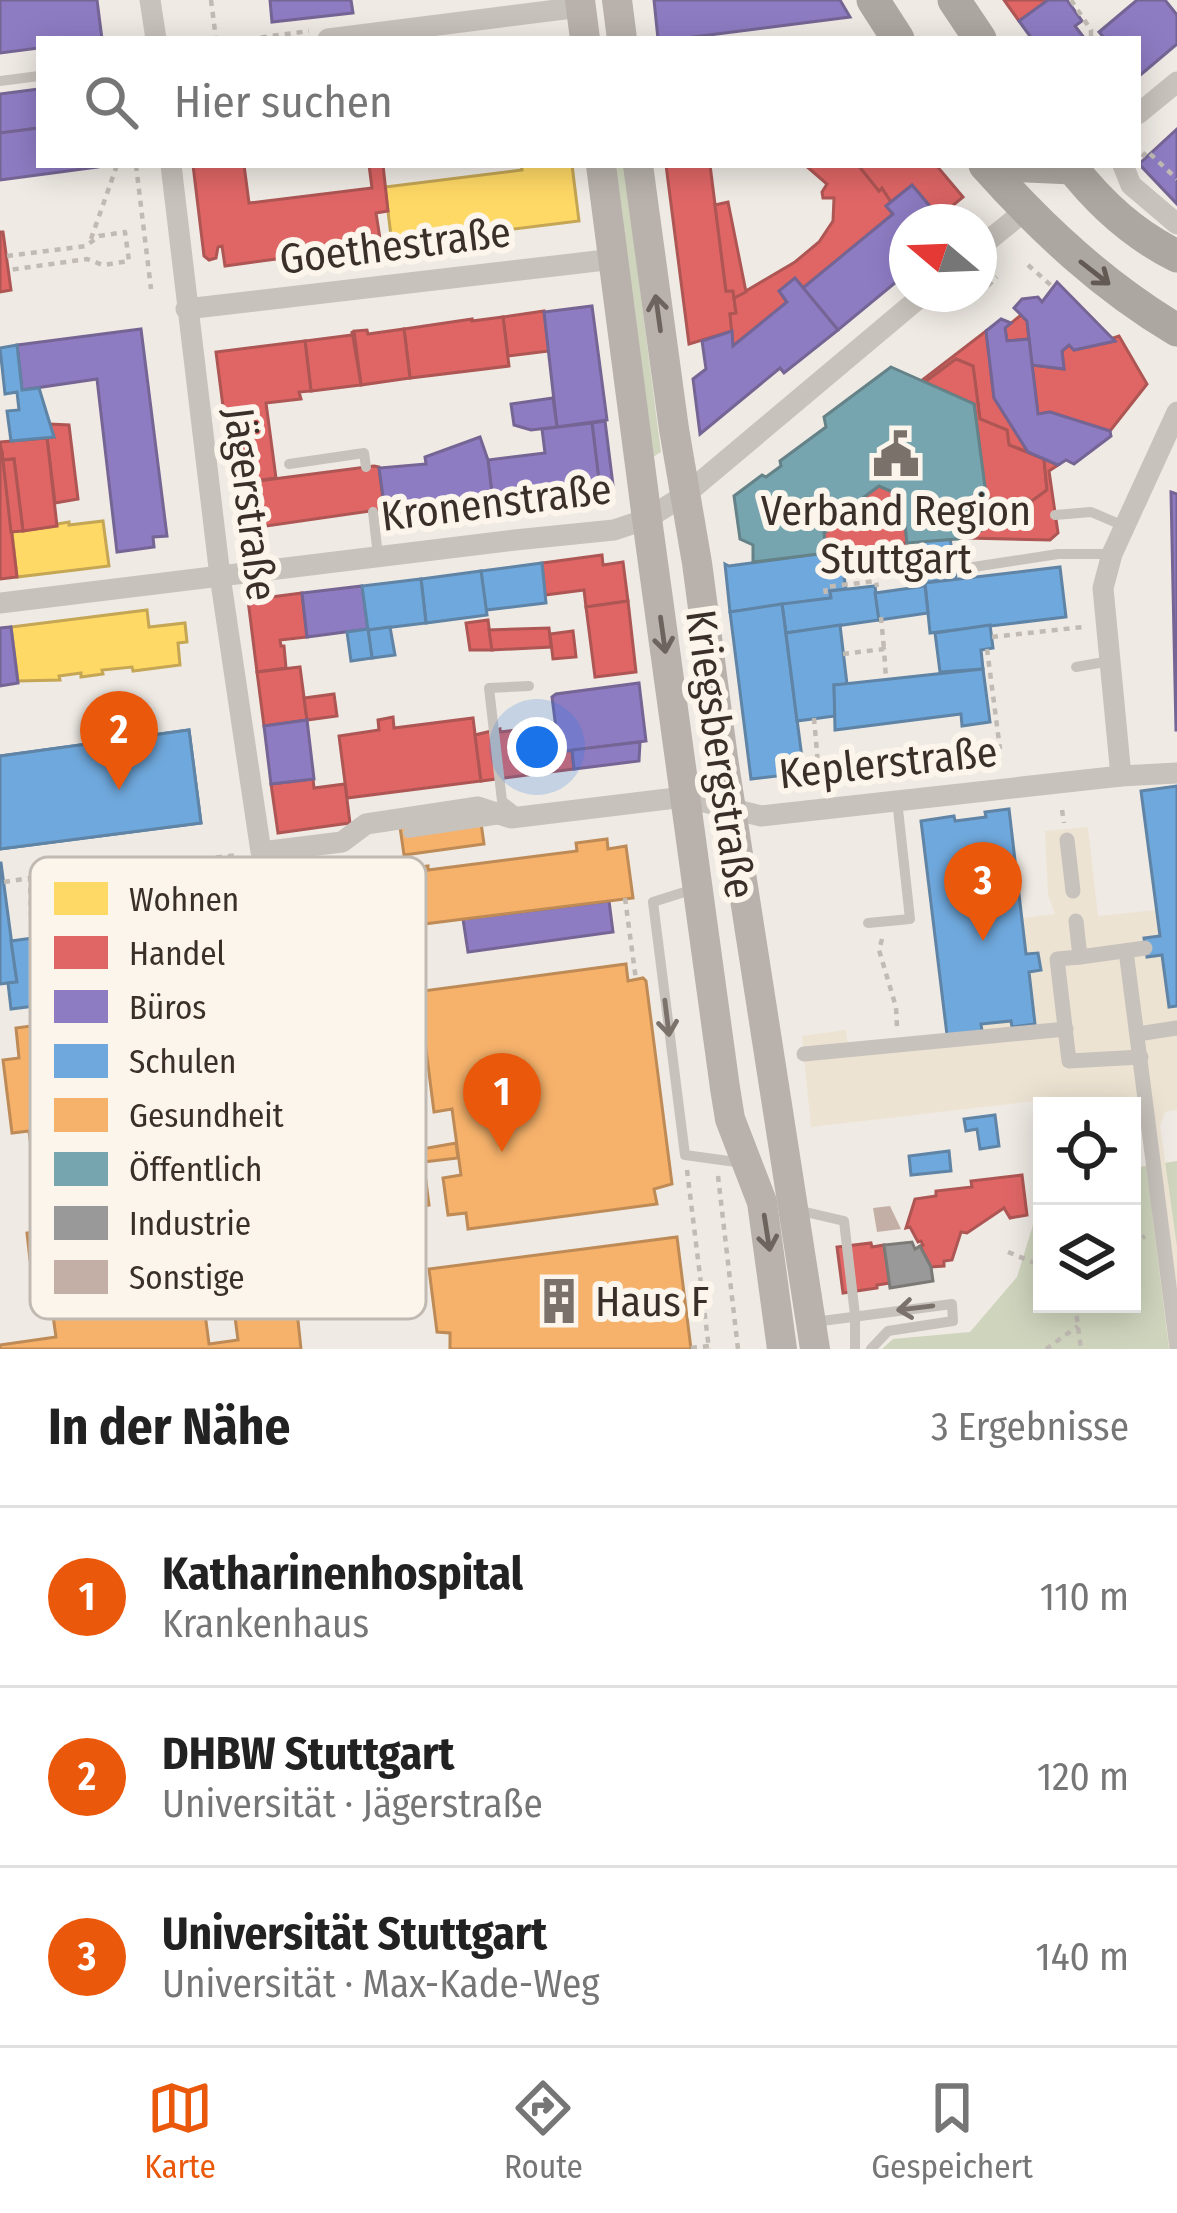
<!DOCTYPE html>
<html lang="de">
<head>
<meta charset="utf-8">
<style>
	:root { --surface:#fff; --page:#f2f2f2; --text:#222; --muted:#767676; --line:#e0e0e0; --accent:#ea580c }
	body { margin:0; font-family:"Fira Sans Condensed",sans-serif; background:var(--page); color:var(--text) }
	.controls { position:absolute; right:36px; bottom:36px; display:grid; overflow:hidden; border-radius:0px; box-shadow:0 6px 30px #0003 }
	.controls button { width:108px; height:108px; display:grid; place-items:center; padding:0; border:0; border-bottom:3px solid var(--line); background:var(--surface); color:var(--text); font:60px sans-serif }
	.compass { position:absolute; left:889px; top:204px; width:108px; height:108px; border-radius:50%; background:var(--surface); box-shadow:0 6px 30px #0003; rotate:289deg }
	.you { position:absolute; left:537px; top:747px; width:42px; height:42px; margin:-30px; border:9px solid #fff; border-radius:50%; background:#1a73e8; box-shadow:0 0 0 18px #1a73e833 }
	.badge { display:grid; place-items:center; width:78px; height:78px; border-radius:50%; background:var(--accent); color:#fff; font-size:39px; font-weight:700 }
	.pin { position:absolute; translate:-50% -99px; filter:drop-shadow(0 3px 6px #0008) }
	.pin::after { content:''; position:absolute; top:63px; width:42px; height:36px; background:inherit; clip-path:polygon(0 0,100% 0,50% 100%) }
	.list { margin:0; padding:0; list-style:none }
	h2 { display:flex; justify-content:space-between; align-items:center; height:156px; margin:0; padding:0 48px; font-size:51px }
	h2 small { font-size:39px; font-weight:400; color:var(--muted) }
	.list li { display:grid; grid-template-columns:78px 1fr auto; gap:36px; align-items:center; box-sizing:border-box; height:180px; padding:0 48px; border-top:3px solid var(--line) }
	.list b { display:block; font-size:45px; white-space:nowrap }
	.list p { margin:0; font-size:39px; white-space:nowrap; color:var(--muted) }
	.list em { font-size:39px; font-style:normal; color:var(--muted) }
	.icon { flex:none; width:66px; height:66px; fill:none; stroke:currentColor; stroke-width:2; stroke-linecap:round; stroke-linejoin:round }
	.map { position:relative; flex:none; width:1177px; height:1349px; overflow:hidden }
	.search { position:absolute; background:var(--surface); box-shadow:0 6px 30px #0003; left:36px; right:36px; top:36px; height:132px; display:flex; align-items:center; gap:30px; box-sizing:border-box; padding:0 42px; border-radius:0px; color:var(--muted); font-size:45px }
	.sheet { height:696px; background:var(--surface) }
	nav { display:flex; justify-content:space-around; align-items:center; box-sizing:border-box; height:168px; border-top:3px solid var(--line); background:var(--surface); font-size:33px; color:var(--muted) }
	nav a { display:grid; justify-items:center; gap:6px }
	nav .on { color:var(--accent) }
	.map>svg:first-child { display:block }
</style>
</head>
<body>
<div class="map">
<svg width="1177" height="1349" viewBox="0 0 1177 1349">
	<rect width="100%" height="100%" fill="#efeae4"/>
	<g fill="#cfd5bd">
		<polygon points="616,165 624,165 661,452 653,457"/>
		<polygon points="1177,1161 1177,1349 882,1349 893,1339 970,1332 1017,1277 1033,1225 1042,1215 1042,1304 1132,1304 1132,1168"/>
	</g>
	<polygon fill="#ede3d3" points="1088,827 1098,916 1157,910 1160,936 1144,939 1146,956 1162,955 1169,1006 1177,1006 1177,1110 1165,1112 1160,1125 1177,1247 1177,1349 1169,1349 1153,1221 1145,1111 1132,1112 1132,1106 1072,1106 1069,1097 811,1127 802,1036 846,1030 848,1047 982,1030 981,1024 1011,1021 1013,1027 1034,1024 1029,972 1040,970 1038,953 1026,954 1022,918 1055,914 1048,895 1045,831"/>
	<g fill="#ffd966" stroke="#c4a654" stroke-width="3">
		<polygon points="521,165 572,165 579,221 392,244 385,187 522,170"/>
		<polygon points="103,521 109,566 17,577 12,532 57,526 57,524 69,522 69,525"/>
		<polygon points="147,610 149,627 185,623 187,642 178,643 180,665 133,671 132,667 102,670 103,674 81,677 81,673 59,676 60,680 18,681 11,627"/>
	</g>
	<g fill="#e06666" stroke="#ae5654" stroke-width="3">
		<polygon points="1004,0 1048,0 1019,21"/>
		<polygon points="193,165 244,165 249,203 372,188 369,165 383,165 388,211 376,213 381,245 225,266 222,246 218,247 216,258 209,260 204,256"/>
		<polygon points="666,165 710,165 726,291 733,291 734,298 736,313 730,314 732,331 689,344"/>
		<polygon points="805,165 858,165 879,191 882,188 891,202 886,206 893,214 803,288 795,278 779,291 787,302 733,346 730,314 736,313 734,298 795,262 819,242 833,221 834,198 823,198 822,192 827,184"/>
		<polygon points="858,165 936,165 963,197 939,217 912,185 891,202 882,188 879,191"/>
		<polygon points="728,202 746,292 734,298 733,291 726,291 715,205"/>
		<polygon points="0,232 3,232 11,290 0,292"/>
		<polygon points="544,311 549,351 508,356 503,317"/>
		<polygon points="1021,315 1027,321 1029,339 1007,341 1005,328"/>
		<polygon points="503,317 509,366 410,378 404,329 472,319 472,321"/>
		<polygon points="404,329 410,378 361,385 354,331 367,330 368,334"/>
		<polygon points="352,331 361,385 311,391 305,341 352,335"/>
		<polygon points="986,331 994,398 1028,452 1009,445 1007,430 980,419 973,366 956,359 925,382 921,381"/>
		<polygon points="1119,336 1147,384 1110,431 1050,412 1038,414 1032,365 1064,369 1062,351 1069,345 1074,350 1115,341 1113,338"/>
		<polygon points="305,341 311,391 299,392 301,399 266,403 276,478 233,484 216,352"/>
		<polygon points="956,359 973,366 980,419 1007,430 1009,445 1044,459 1047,490 1032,501 1028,499 1021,504 986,498 974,404 925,382"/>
		<polygon points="49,424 69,425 78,499 55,503 47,438 54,437"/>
		<polygon points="47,438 57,526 23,531 14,459 3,460 0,442"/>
		<polygon points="2,452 17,577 0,579 0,453"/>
		<polygon points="14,459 23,531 11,532 3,460"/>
		<polygon points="1044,459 1058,465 1049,471 1058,533 1050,540 970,538 990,524 986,498 1021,504 1028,499 1032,501 1047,490"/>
		<polygon points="374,466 379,467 384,509 246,529 242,498 245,497 243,483"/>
		<polygon points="879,486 902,496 907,543 826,553 824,533 866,502 864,497"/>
		<polygon points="602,555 603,565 623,562 628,601 586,607 584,590 545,595 542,563"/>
		<polygon points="302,593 307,637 280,640 281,646 284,646 286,668 257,672 248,600"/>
		<polygon points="628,601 636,672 595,677 586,607"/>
		<polygon points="488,620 492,650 470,650 466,623"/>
		<polygon points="549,628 551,647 492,650 489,630"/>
		<polygon points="573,631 576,657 553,659 550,634"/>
		<polygon points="300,667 307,720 264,726 257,672"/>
		<polygon points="334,694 337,716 307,720 304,698"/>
		<polygon points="393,717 394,728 473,718 481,781 347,798 339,736 379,730 378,720"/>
		<polygon points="550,726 552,742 558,741 559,752 572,750 574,769 481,781 475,735 500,729 500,732"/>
		<polygon points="313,779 314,788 345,784 350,823 278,833 271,784"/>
		<polygon points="1022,1175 1027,1215 1010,1218 1004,1208 967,1233 961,1232 952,1260 944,1261 944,1266 931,1267 920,1246 923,1245 921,1241 918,1242 910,1227 906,1228 915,1199 936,1196 936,1191 972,1187 971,1181"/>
		<polygon points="871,1243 872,1247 884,1245 890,1283 877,1285 877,1288 843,1293 837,1247"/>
	</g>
	<g fill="#8e7cc3" stroke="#756595" stroke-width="3">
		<polygon points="0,0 97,0 102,39 39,39 39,48 0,53"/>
		<polygon points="270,0 351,0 353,13 272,22"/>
		<polygon points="654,0 840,0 850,17 678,39 658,39"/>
		<polygon points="1048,0 1067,0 1082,21 1075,26 1085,39 1032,39 1019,21"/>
		<polygon points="1137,0 1165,0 1177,15 1177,44 1138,77 1138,39 1105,39 1099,32"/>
		<polygon points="39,89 39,128 0,133 0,94"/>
		<polygon points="39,128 39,165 98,165 98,167 0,180 0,133"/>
		<polygon points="1177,129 1177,204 1139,164"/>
		<polygon points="912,185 939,217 935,222 907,222 907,273 838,330 803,288 893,214 886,206"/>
		<polygon points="795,278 838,330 784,373 780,368 700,434 693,379 706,369 702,341 732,331 733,346 787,302 779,291"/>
		<polygon points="1057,282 1115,341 1074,350 1069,345 1062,351 1064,369 1032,365 1027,321 1014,308 1022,299 1038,297 1042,302"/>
		<polygon points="592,306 607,420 557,427 544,312"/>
		<polygon points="1001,319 1011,323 1005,328 1007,341 1029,339 1038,414 1050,412 1110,431 1111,436 1074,464 1066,460 1058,465 1028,452 994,398 986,331"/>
		<polygon points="141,329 167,536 153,537 154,547 117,552 97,379 22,390 17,345"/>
		<polygon points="553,398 557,427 531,430 514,425 511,404"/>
		<polygon points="605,421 613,485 607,490 600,491 592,423"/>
		<polygon points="592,423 602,505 552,511 550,497 493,503 488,460 545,453 542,429"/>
		<polygon points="480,437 488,460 493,503 492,509 479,504 478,509 468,505 465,509 454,505 451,510 427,506 426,510 414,506 412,511 402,507 400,512 388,507 385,510 379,468 426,464 425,457"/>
		<polygon points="1171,492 1177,494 1177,730 1176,730"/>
		<polygon points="362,586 368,629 307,637 302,593"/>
		<polygon points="11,627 18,683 0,686 0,628"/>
		<polygon points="639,683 646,741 559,752 552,697 556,694"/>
		<polygon points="307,720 314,779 271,784 264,726"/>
		<polygon points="640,742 639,761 574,769 572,750"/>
		<polygon points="609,901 613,932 468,952 463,919"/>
	</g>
	<g fill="#6fa8dc" stroke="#5f84a6" stroke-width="3" fill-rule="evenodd">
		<polygon points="17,345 22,390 39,388 54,437 11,441 7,411 19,410 17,392 5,394 0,348"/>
		<polygon points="950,538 956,578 925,583 919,541"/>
		<polygon points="840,551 846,589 830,591 831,598 730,612 725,564 729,566"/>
		<polygon points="542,563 546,603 486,610 481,571"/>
		<polygon points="1060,567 1066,617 930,633 925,583"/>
		<polygon points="481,571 487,615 426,623 421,579"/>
		<polygon points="421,579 426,623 368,630 362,586"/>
		<polygon points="875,586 879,620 786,633 782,604 831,598 830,591"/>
		<polygon points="925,586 928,613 879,620 875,593"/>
		<polygon points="782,604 804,773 751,779 730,612"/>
		<polygon points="840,625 847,684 834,685 835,716 797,721 786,633"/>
		<polygon points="990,625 993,648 981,650 983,669 940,672 935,633"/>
		<polygon points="390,627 395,655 372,658 368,630"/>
		<polygon points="368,629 372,658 351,661 347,632"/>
		<polygon points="983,669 990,722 962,726 961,714 835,730 834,685"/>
		<path d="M189 730 201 823 0 849V756ZM126 779 129 802 111 804 108 781Z"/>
		<polygon points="189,730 201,823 0,849 0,756"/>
		<polygon points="1177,786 1177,1006 1169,1007 1162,955 1147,957 1144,938 1160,936 1141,791"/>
		<polygon points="1009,809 1026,954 1038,953 1041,970 1029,972 1035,1024 1012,1027 1011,1021 981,1024 982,1031 947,1035 921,821 954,816 955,821 986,817 985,812"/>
		<polygon points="1,863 17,982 0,984 0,863"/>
		<polygon points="40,937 41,942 61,939 61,945 91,941 98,998 11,1009 8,983 17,982 11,941"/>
		<polygon points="995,1115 999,1146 980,1149 977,1129 966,1131 964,1119"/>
		<polygon points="949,1151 951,1171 911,1175 909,1156"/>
	</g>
	<g fill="#f6b26b" stroke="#be8b57" stroke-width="3" fill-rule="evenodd">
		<polygon points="480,816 484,844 404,855 400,827"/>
		<polygon points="607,839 608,849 626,846 633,898 400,927 394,877 400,876 400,870 428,866 428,870 577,851 576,843"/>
		<polygon points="351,948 353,966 390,961 394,988 401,987 429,1205 335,1224 307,999 320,997 316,971 328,969 326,951"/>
		<polygon points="626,964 628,981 643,978 646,981 672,1184 654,1189 657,1204 468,1229 466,1213 448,1215 443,1178 461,1175 452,1109 434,1112 421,1010 425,1006 423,991"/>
		<path d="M255 996 265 1047 282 1168 301 1349H0V1345L56 1337 45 1258 30 1260 27 1233 42 1231 29 1131 12 1133 3 1060 19 1058 16 1028ZM113 1060 118 1100 85 1105 79 1064ZM210 1098 216 1141 186 1145 180 1102ZM137 1262 143 1302 112 1306 107 1266ZM233 1302 238 1340 209 1344 204 1306Z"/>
		<polygon points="456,1143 458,1158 423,1162 422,1149"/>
		<polygon points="677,1237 691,1349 450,1349 450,1333 437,1332 429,1269"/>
	</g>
	<polygon fill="#76a5af" stroke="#648287" stroke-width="3" points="891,367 974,404 990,524 970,538 907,543 902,496 879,486 864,497 866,502 824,533 826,553 753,562 753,545 740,539 734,496 762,475 766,477 781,466 780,461 826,427 824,417"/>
	<polygon fill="#999" stroke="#7c7a77" stroke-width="3" points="912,1242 915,1249 920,1246 931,1267 933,1281 890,1288 884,1245"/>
	<polygon fill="#c3afa5" points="890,1206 901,1229 877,1232 873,1208"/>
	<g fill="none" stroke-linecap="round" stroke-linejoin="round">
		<g stroke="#c1bbb4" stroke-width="4.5" stroke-dasharray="6 6" stroke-linecap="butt">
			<polyline points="211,0 216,39"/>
			<polyline points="1071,0 1091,30 1091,39"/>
			<polyline points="249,39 309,31"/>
			<polyline points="1142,157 1147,151 1177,179"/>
			<polyline points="136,165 151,289"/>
			<polyline points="91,239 117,165"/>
			<polyline points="7,256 86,246 99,236 125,232 129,261 103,265 87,259 9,270"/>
			<polyline points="1028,265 1053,287"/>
			<polyline points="979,285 993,272"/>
			<polyline points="979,294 997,277"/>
			<polyline points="826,594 825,587 876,581 877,587"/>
			<polyline points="881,617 884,649"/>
			<polyline points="992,637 1083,627"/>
			<polyline points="987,649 1000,749"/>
			<polyline points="843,654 884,649 886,679"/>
			<polyline points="814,718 819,775"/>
			<polyline points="1062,810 1064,823"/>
			<polyline points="4,882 30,878 31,915 48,925 162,907 158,864 238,855"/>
			<polyline points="625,898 636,980"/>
			<polyline points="882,939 879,950 896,1007 897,1027"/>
			<polyline points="687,1170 709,1349"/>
			<polyline points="718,1176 738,1349"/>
			<polyline points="1132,1244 1145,1236"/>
			<polyline points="1008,1252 1042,1266"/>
			<polyline points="1075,1304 1081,1349"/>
			<polyline points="691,1348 709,1346"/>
			<polyline points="1046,1349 1078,1326"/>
		</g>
		<g stroke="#c8c2bc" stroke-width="10">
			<polyline points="0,81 39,76"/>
			<polyline points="289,464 364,453 366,467"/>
			<polyline points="373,512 378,556"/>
			<polyline points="1055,515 1091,512 1124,526"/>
			<polyline points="967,568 1058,554 1112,554"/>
			<polyline points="1076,667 1110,661"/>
			<polyline points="520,815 502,801 489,688 529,686"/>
			<polyline points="408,833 501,819"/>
			<polyline points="261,852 288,994"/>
			<polyline points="697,888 653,902 685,1155 743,1163"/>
			<polyline points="273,915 382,900"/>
			<polyline points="868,923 910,919 897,800"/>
			<polyline points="797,1210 844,1221 855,1315 855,1349"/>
			<polyline points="814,1322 952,1304 953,1321 888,1331 871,1349"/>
		</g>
		<g stroke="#c8c2bc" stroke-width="15">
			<polyline points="1067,840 1073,891"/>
			<polyline points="1076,921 1080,957 1057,959 1069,1061 1141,1057"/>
			<polyline points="1126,951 1177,1348"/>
			<polyline points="1080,957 1145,948"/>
			<polyline points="1138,1034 1177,1028"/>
			<polyline points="804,1054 1066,1029"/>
		</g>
		<g stroke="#c8c2bc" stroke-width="21">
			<polyline points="150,0 156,39"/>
			<polyline points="328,39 580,7"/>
			<polyline points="1138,114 1177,82"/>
			<polyline points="171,165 220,576 261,852 342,842 366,824 478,807 511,818 684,797 761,816 1121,776 1177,773"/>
			<polyline points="1123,165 1131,185 1177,224"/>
			<polyline points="979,248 1026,210"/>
			<polyline points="186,309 614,259"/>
			<polyline points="0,603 515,540 614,530 647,519 686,494 924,294"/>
			<polyline points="1121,776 1103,588 1112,554 1177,412"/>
		</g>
		<g stroke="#b9b2ac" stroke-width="30">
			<polyline points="580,0 585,39"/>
			<polyline points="617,0 622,39"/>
			<polyline points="601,165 647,519 725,1088 730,1119 762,1202 782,1349"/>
			<polyline points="638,165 674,429 697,563 723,758 815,1349"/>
		</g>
		<g stroke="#ada7a1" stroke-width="33">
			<polyline points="873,0 898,39"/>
			<polyline points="954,0 980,39"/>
			<path d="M985 165C1042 229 1103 286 1177 330"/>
			<polyline points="1004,165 1072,168"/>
			<path d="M1070 165C1100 204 1133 234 1177 256"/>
		</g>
	</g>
	<defs><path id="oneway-shaft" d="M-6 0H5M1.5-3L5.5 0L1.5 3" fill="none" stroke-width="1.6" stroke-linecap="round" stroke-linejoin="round" transform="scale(3)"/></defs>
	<use stroke="#625a53" href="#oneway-shaft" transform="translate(1095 273) rotate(38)"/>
	<g stroke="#6d645d">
		<use href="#oneway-shaft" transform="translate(658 313) rotate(-98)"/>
		<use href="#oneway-shaft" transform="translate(663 635) rotate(82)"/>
		<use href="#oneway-shaft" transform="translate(767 1233) rotate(81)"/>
	</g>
	<g stroke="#7a726b">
		<use href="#oneway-shaft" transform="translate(667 1018) rotate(83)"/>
		<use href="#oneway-shaft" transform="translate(915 1308) rotate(173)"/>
	</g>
	<defs>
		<symbol id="civic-bare" viewBox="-9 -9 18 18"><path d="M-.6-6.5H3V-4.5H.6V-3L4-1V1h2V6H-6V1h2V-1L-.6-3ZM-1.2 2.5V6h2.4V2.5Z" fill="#79716a" stroke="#fbf5ec" stroke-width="2.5" paint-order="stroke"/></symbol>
		<symbol id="building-bare" viewBox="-9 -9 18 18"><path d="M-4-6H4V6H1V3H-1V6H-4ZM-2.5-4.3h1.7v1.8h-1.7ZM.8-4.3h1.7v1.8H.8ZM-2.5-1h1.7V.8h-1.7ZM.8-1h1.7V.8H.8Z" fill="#79716a" stroke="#fbf5ec" stroke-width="2.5" paint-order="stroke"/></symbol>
	</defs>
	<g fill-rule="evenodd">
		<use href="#civic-bare" x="863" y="421" width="66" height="66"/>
		<use href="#building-bare" x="526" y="1268" width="66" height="66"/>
	</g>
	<g text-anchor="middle" stroke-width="12" stroke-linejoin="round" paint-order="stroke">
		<g font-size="42" fill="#3a3029" stroke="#fbf5ec">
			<text transform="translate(395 245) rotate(-7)" y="15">Goethestraße</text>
			<text transform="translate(496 502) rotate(-7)" y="15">Kronenstraße</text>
			<text transform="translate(251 504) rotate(83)" y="15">Jägerstraße</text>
			<text transform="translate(721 754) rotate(82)" y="15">Kriegsbergstraße</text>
			<text transform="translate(888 762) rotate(-6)" y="15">Keplerstraße</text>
		</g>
		<g font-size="42" fill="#3a3029" stroke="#fbf5ec">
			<text x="896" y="525">Verband Region<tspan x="896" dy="48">Stuttgart</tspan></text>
			<text x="595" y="1316" text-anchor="start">Haus F</text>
		</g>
	</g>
	<rect x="30" y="857" width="396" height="462" rx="18" fill="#fbf5ec" stroke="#c1bab2" stroke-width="3"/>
	<rect x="54" y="882" width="54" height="33" fill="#ffd966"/>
	<rect x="54" y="936" width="54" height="33" fill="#e06666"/>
	<rect x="54" y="990" width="54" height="33" fill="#8e7cc3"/>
	<rect x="54" y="1044" width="54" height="34" fill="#6fa8dc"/>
	<rect x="54" y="1098" width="54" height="34" fill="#f6b26b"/>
	<rect x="54" y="1152" width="54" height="34" fill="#76a5af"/>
	<rect x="54" y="1206" width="54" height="34" fill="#999"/>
	<rect x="54" y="1260" width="54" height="34" fill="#c3afa5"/>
	<g font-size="33" fill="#3a3029">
		<text x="129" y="911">Wohnen</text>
		<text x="129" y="965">Handel</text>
		<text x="129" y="1019">Büros</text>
		<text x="129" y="1073">Schulen</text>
		<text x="129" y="1127">Gesundheit</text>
		<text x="129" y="1181">Öffentlich</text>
		<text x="129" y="1235">Industrie</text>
		<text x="129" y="1289">Sonstige</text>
	</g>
</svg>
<div class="controls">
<button><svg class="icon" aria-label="locate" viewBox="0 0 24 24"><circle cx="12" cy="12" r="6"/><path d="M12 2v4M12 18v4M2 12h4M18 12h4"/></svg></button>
<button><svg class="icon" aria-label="layers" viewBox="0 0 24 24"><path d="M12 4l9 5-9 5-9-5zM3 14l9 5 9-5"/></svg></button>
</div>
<svg class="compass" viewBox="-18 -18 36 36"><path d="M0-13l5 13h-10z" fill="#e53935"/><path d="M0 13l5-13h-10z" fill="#767676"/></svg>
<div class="you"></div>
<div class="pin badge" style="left:502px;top:1152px">1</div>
<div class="pin badge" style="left:119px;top:790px">2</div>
<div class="pin badge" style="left:983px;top:941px">3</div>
<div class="search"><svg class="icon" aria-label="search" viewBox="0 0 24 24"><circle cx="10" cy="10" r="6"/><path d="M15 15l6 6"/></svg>Hier suchen</div>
</div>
<section class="sheet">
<h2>In der Nähe<small>3 Ergebnisse</small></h2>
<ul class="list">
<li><span class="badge">1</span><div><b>Katharinenhospital</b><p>Krankenhaus</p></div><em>110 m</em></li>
<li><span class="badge">2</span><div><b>DHBW Stuttgart</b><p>Universität · Jägerstraße</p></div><em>120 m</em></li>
<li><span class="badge">3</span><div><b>Universität Stuttgart</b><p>Universität · Max-Kade-Weg</p></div><em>140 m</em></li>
</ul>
</section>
<nav>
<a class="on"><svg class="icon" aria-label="map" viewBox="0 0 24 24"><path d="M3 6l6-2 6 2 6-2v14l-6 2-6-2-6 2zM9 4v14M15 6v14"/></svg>Karte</a>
<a><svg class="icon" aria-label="directions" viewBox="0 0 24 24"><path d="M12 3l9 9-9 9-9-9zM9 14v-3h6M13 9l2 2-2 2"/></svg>Route</a>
<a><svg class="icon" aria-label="saved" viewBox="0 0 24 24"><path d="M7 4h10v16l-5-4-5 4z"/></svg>Gespeichert</a>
</nav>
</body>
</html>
